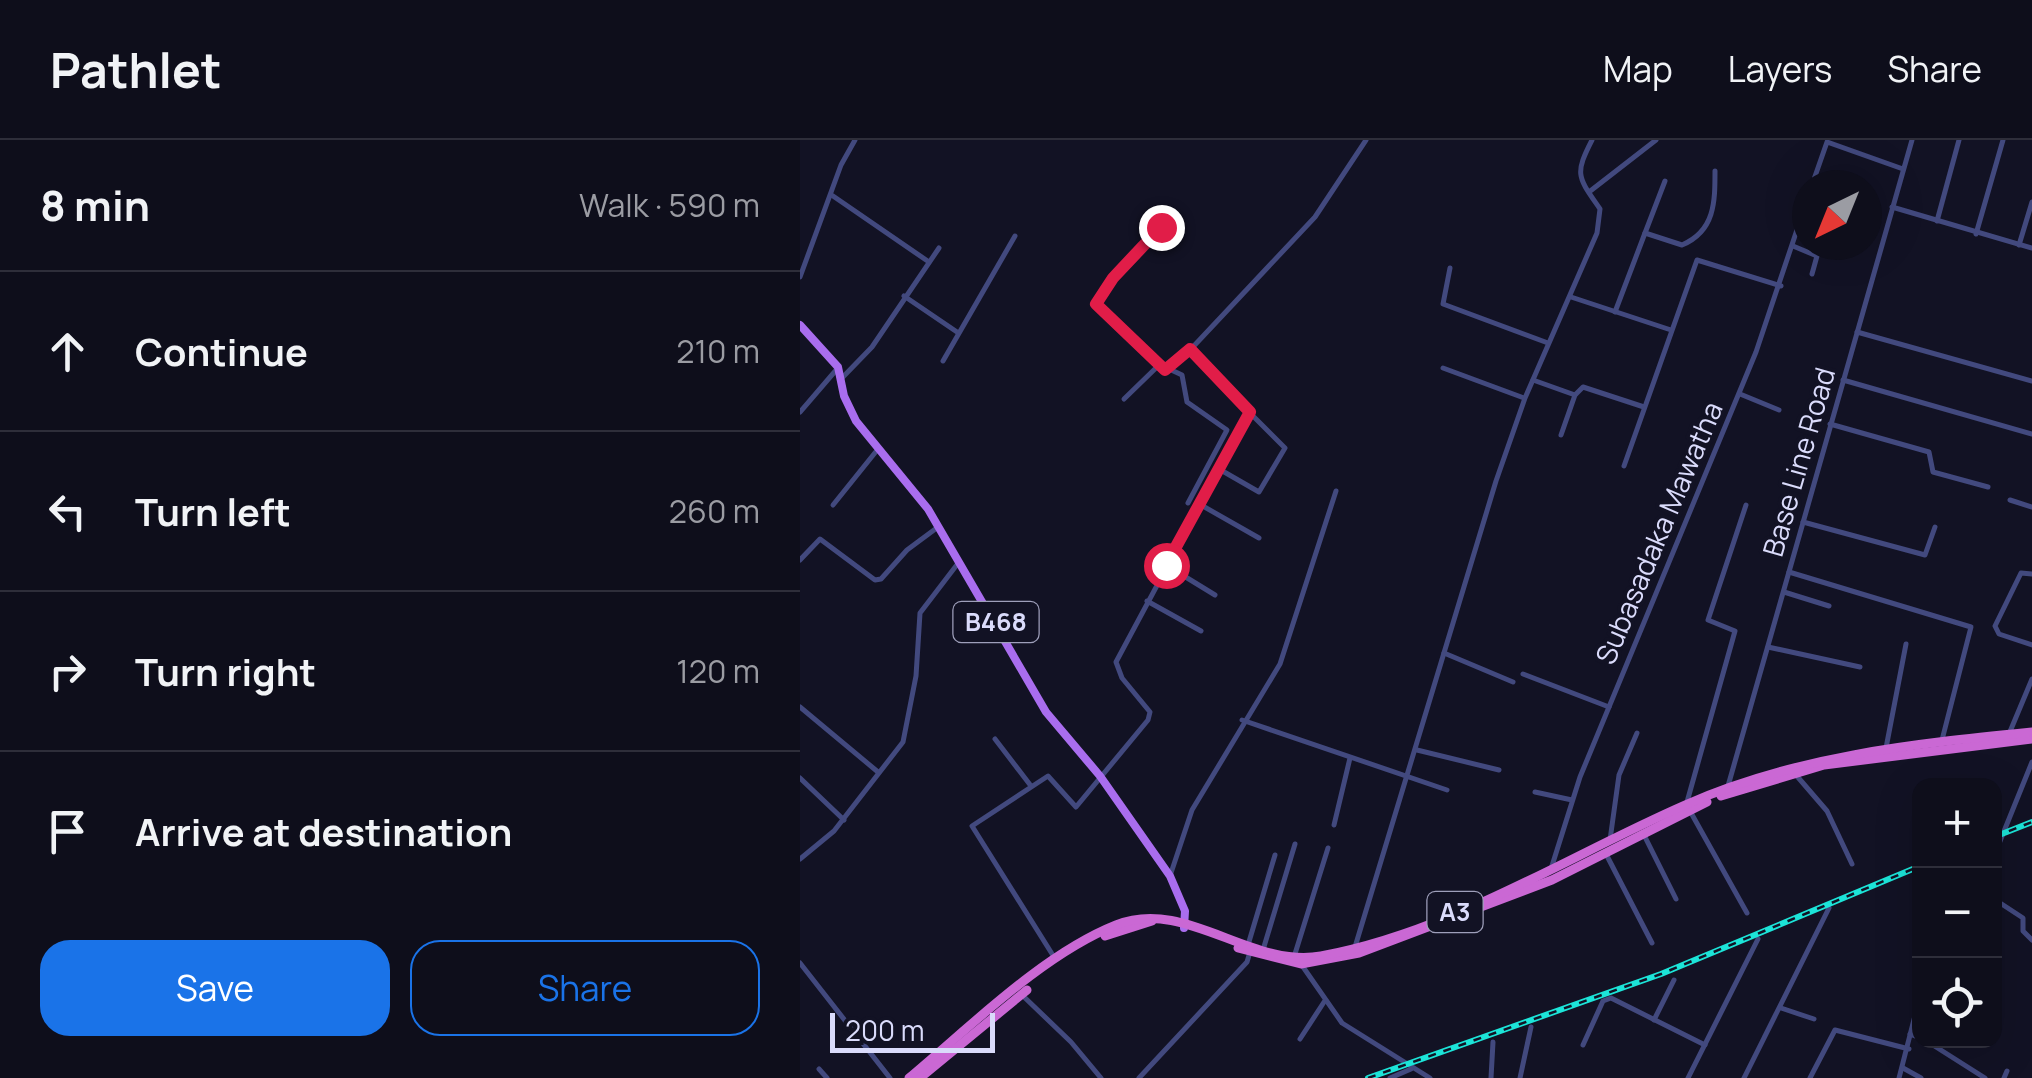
<!DOCTYPE html>
<html lang="en">
<head>
<meta charset="utf-8">
<style>
	:root { --surface:#0e0e1b; --page:#1c1c28; --text:#f1f3f6; --muted:#9b9ca3; --line:#2e2e3a; --accent:#1a73e8 }
	body { margin:0; font-family:Manrope,sans-serif; background:var(--page); color:var(--text) }
	.controls { position:absolute; right:30px; bottom:30px; display:grid; overflow:hidden; border-radius:20px; box-shadow:0 10px 40px #0002 }
	.controls button { width:90px; height:90px; display:grid; place-items:center; padding:0; border:0; border-bottom:2px solid var(--line); background:var(--surface); color:var(--text); font:50px sans-serif }
	.compass { position:absolute; left:992px; top:30px; width:90px; height:90px; border-radius:50%; background:var(--surface); box-shadow:0 10px 40px #0002; rotate:223deg }
	.scale { position:absolute; left:30px; bottom:25px; width:165px; box-sizing:border-box; padding-left:10px; border:5px solid #dadbfb; border-top:0; font-size:28px; line-height:35px; white-space:nowrap; color:#dadbfb; -webkit-text-stroke:8px #121224; paint-order:stroke }
	.stop { position:absolute; width:30px; height:30px; margin:-22px; border:8px solid #e11d48; border-radius:50%; background:#fff }
	.stop.end { background:#e11d48; border-color:#fff; box-shadow:0 2px 10px #0008 }
	.list { margin:0; padding:0; list-style:none }
	h2 { display:flex; justify-content:space-between; align-items:center; height:130px; margin:0; padding:0 40px; font-size:42px }
	h2 small { font-size:32px; font-weight:400; color:var(--muted) }
	.list li { display:grid; grid-template-columns:65px 1fr auto; gap:30px; align-items:center; box-sizing:border-box; height:160px; padding:0 40px; border-top:2px solid var(--line) }
	.list b { display:block; font-size:38px; white-space:nowrap }
	.list em { font-size:32px; font-style:normal; color:var(--muted) }
	.actions { display:flex; gap:20px; padding:30px 40px }
	.actions a { flex:1; padding:22px 0; border:2px solid var(--accent); border-radius:30px; text-align:center; font-size:35px; color:var(--accent) }
	.actions .main { background:var(--accent); color:#fff }
	.icon { flex:none; width:55px; height:55px; fill:none; stroke:currentColor; stroke-width:2; stroke-linecap:round; stroke-linejoin:round }
	.map { position:relative; flex:none; width:1232px; height:938px; overflow:hidden }
	header { display:flex; align-items:center; gap:60px; box-sizing:border-box; height:140px; padding:0 50px; background:var(--surface); border-bottom:2px solid var(--line) }
	header strong { font-size:48px }
	nav { display:flex; gap:55px; margin-inline-start:auto; font-size:35px }
	main { display:flex }
	aside { flex:1; background:var(--surface) }
	.map>svg:first-child { display:block }
</style>
</head>
<body>
<header>
<strong>Pathlet</strong>
<nav><a>Map</a><a>Layers</a><a>Share</a></nav>
</header>
<main>
<aside>
<h2>8 min<small>Walk · 590 m</small></h2>
<ul class="list">
<li><svg class="icon" aria-label="ahead" viewBox="0 0 24 24"><path d="M12 20V5M6 11l6-6 6 6"/></svg><div><b>Continue</b></div><em>210 m</em></li>
<li><svg class="icon" aria-label="left" viewBox="0 0 24 24"><path d="M17 20v-9H6M10 6l-5 5 5 5"/></svg><div><b>Turn left</b></div><em>260 m</em></li>
<li><svg class="icon" aria-label="right" viewBox="0 0 24 24"><path d="M7 20v-9h11M14 6l5 5-5 5"/></svg><div><b>Turn right</b></div><em>120 m</em></li>
<li><svg class="icon" aria-label="arrive" viewBox="0 0 24 24"><path d="M6 21V4h12l-3 4 3 4H6"/></svg><div><b>Arrive at destination</b></div></li>
</ul>
<div class="actions"><a class="main">Save</a><a>Share</a></div>
</aside>
<div class="map">
<svg width="1232" height="938" viewBox="0 0 1232 938">
	<rect width="100%" height="100%" fill="#121224"/>
	<g fill="none" stroke-linecap="round" stroke-linejoin="round">
		<g stroke="#42497e" stroke-width="5">
			<polyline points="1012,45 1027,2 1103,29"/>
			<polyline points="789,52 856,0"/>
			<polyline points="33,56 129,122"/>
			<polyline points="1092,67 1232,108"/>
			<polyline points="1137,81 1159,0"/>
			<polyline points="361,87 313,138 296,164 365,230 391,209"/>
			<polyline points="845,93 865,41"/>
			<polyline points="1176,94 1203,0"/>
			<polyline points="1219,105 1232,62"/>
			<polyline points="993,106 1017,116 1012,134"/>
			<polyline points="650,128 643,164 748,203"/>
			<polyline points="0,137 41,25 55,0"/>
			<polyline points="104,156 157,192"/>
			<polyline points="771,157 871,190"/>
			<path d="M815 172 845 93 882 105C915 91 915 62 915 31"/>
			<polyline points="1057,192 1232,241"/>
			<polyline points="143,221 215,96"/>
			<polyline points="367,228 382,235 387,262 427,290 388,363"/>
			<polyline points="643,228 724,258"/>
			<polyline points="41,239 72,207 139,108"/>
			<polyline points="733,240 775,255 783,247 844,267"/>
			<polyline points="1043,240 1232,294"/>
			<polyline points="940,254 979,270"/>
			<polyline points="324,259 359,225"/>
			<polyline points="0,272 37,229"/>
			<polyline points="1030,284 1129,312 1133,332 1188,347"/>
			<polyline points="761,295 775,255"/>
			<polyline points="824,326 897,120 981,146"/>
			<polyline points="419,329 459,352 485,308 450,273"/>
			<polyline points="1210,360 1232,367"/>
			<polyline points="33,365 78,309"/>
			<polyline points="401,365 459,398"/>
			<polyline points="1003,382 1125,415 1135,387"/>
			<polyline points="0,420 20,399 75,440 81,439 107,410 138,387"/>
			<polyline points="366,425 415,455"/>
			<polyline points="989,432 1171,487 1142,600"/>
			<polyline points="1232,434 1221,433 1195,486 1199,494 1232,505"/>
			<polyline points="984,452 1029,466"/>
			<polyline points="347,461 401,491"/>
			<polyline points="968,507 1060,527"/>
			<polyline points="644,513 713,542"/>
			<polyline points="723,534 809,567"/>
			<polyline points="0,567 78,632"/>
			<polyline points="442,580 647,650"/>
			<polyline points="1209,594 1232,539"/>
			<polyline points="195,599 231,646"/>
			<polyline points="1086,608 1106,504"/>
			<polyline points="617,610 699,630"/>
			<polyline points="996,635 1027,671 1052,724"/>
			<polyline points="0,638 44,680"/>
			<polyline points="928,646 1112,0"/>
			<polyline points="735,652 772,660"/>
			<polyline points="887,662 935,491 908,480 946,365"/>
			<polyline points="890,671 947,773"/>
			<polyline points="534,685 550,618"/>
			<polyline points="844,695 876,759"/>
			<polyline points="810,700 819,635 837,593"/>
			<polyline points="806,714 852,803"/>
			<polyline points="1194,716 1232,622"/>
			<polyline points="0,719 34,691 103,602 116,536 120,473 159,422"/>
			<polyline points="751,729 780,637 956,212 1007,60"/>
			<polyline points="370,736 392,670 480,524 536,351"/>
			<polyline points="1194,759 1223,778 1223,791 1232,800"/>
			<polyline points="448,805 475,715"/>
			<path d="M555 807 696 341 725 258 797 93 800 69C778 37 774 35 792 0"/>
			<polyline points="463,810 495,704"/>
			<polyline points="254,817 172,686 248,636 276,667 348,580 350,572 322,538 316,522 450,272 391,209 515,77 566,0"/>
			<polyline points="494,817 528,708"/>
			<polyline points="0,823 90,938"/>
			<polyline points="501,824 542,883 630,938"/>
			<polyline points="221,854 271,902 301,938"/>
			<polyline points="981,868 1014,879"/>
			<polyline points="854,880 874,840"/>
			<polyline points="1110,894 1120,898"/>
			<polyline points="500,899 524,862"/>
			<polyline points="1125,900 1185,938"/>
			<polyline points="783,905 803,861 811,858 905,905"/>
			<polyline points="1103,928 1121,938"/>
			<polyline points="19,929 27,938"/>
			<polyline points="339,938 447,822 450,812"/>
			<polyline points="590,938 611,929"/>
			<polyline points="691,938 693,902"/>
			<polyline points="720,938 731,887"/>
			<polyline points="888,938 958,799"/>
			<polyline points="944,938 1029,768"/>
			<polyline points="1010,938 1035,890 1109,909"/>
			<polyline points="1099,938 1120,856"/>
			<polyline points="1204,938 1207,931"/>
		</g>
		<polyline stroke="#a96dee" stroke-width="8" points="0,185 38,227 44,256 56,281 128,369 246,572 300,636 370,736 385,771 384,788"/>
		<g stroke="#ca68d4" stroke-width="9">
			<polyline points="921,656 1024,625 1232,599"/>
			<polyline points="305,796 352,781"/>
			<polyline points="438,808 501,824 559,813 752,740 907,662"/>
			<path d="M109 938C170 887 243 814 316 785 385 757 451 829 521 816 651 792 766 717 885 665 996 616 1112 604 1232 592"/>
			<polyline points="120,938 227,850"/>
		</g>
		<defs>
			<g id="rail">
				<polyline points="1194,697 1232,682"/>
				<polyline points="568,938 861,834 1120,726"/>
			</g>
		</defs>
		<use href="#rail" stroke="#1ce4d8" stroke-width="6"/>
		<use href="#rail" stroke="#121224" stroke-width="2.5" stroke-dasharray="8" stroke-linecap="butt"/>
	</g>
	<g fill="none" stroke-linecap="round" stroke-linejoin="round">
		<polyline stroke="#e11d48" stroke-width="12" points="361,87 313,138 296,164 365,230 390,209 450,272 366,425"/>
	</g>
	<g text-anchor="middle" stroke-width="8" stroke-linejoin="round" paint-order="stroke">
		<g fill="#121224" stroke="#9e9fba" stroke-width="2.5">
			<rect x="153.5" y="462" width="85" height="40" rx="8"/>
			<rect x="627.5" y="752" width="55" height="40" rx="8"/>
		</g>
		<g font-size="25" font-weight="bold" fill="#dadbfb">
			<text x="196" y="491">B468</text>
			<text x="655" y="781">A3</text>
		</g>
		<g font-size="28" fill="#dadbfb" stroke="#121224">
			<text transform="translate(999 322) rotate(-74)" y="10">Base Line Road</text>
			<text transform="translate(859 393) rotate(-67)" y="10">Subasadaka Mawatha</text>
		</g>
	</g>
</svg>
<div class="controls">
<button>+</button>
<button>−</button>
<button><svg class="icon" aria-label="locate" viewBox="0 0 24 24"><circle cx="12" cy="12" r="6"/><path d="M12 2v4M12 18v4M2 12h4M18 12h4"/></svg></button>
</div>
<svg class="compass" viewBox="-18 -18 36 36"><path d="M0-13l5 13h-10z" fill="#e53935"/><path d="M0 13l5-13h-10z" fill="#9b9ca3"/></svg>
<div class="scale">200 m</div>
<div class="stop" style="left:366px;top:425px"></div>
<div class="stop end" style="left:361px;top:87px"></div>
</div>
</main>
</body>
</html>
